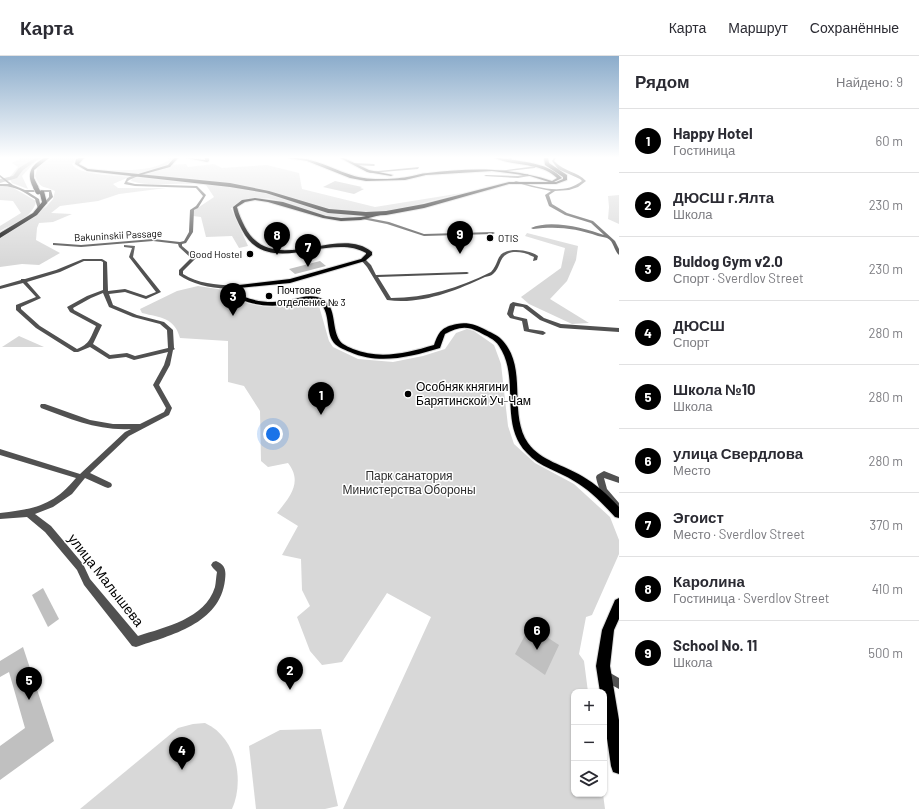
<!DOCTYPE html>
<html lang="ru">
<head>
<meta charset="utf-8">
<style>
	:root { --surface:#fff; --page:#f7f7f7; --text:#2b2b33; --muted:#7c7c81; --line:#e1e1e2; --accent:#000 }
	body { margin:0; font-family:Barlow,sans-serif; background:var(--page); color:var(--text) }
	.controls { position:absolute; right:12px; bottom:12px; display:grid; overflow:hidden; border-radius:8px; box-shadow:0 1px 3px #0004 }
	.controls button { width:36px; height:36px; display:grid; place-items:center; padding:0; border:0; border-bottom:1px solid var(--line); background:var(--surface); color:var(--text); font:20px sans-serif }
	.you { position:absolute; left:273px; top:378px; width:14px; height:14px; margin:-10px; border:3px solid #fff; border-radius:50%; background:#1a73e8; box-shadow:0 0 0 6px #1a73e833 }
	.badge { display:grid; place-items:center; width:26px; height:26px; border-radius:50%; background:var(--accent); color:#fff; font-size:13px; font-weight:700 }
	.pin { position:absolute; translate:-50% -33px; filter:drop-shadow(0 1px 2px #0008) }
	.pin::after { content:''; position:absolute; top:21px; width:14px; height:12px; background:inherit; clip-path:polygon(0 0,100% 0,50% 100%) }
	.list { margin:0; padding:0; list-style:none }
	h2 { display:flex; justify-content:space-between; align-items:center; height:52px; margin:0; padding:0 16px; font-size:17px }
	h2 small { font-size:13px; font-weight:400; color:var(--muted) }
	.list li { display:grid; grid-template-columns:26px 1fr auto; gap:12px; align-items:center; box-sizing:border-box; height:64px; padding:0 16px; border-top:1px solid var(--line) }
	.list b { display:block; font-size:15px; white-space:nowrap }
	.list p { margin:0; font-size:13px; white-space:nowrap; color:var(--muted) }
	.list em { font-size:13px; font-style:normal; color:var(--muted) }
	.icon { flex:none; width:22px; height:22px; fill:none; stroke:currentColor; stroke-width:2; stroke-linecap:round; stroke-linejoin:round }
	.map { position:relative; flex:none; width:619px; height:753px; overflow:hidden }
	header { display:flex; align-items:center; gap:24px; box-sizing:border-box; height:56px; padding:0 20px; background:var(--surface); border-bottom:1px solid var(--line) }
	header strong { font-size:19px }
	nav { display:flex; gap:22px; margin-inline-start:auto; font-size:14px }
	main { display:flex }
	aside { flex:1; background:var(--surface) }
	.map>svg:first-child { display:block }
</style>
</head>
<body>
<header>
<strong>Карта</strong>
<nav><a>Карта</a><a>Маршрут</a><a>Сохранённые</a></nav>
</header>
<main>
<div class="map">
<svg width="619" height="753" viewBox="0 0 619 753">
	<rect width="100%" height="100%" fill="#fff"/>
	<g fill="#d8d8d8">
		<polygon points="21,102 42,102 35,106 22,120 28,133 12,127 9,122 18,111 12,107"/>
		<path d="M52 102H80L72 108C77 119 116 119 129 121L113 128 118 132H166L119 138 98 145 60 150 51 157 72 158 53 166 39 167 37 172 36 184 60 197 39 209 22 208 0 211V182L46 151 53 143 55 135C43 129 41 134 35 120L38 111Z"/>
		<path d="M168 102H174L168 109 186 108 188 111 214 108 222 112 267 109 299 117 302 133 375 151 462 137C433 144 403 154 373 156 331 160 292 139 252 131 202 121 151 120 100 115 122 113 150 117 169 104Z"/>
		<path d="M133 121 239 132 268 138 323 156 353 160C331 172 288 142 263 142 253 142 241 149 231 152L248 190 239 192 232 180 206 181 201 161 193 160V155L214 141 206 129C182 125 155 132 131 125Z"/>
		<path d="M0 130H10L36 145C34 161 12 168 0 175V170L21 157 13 145 0 144Z"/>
		<polygon points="619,139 619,168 608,163 609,151 608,140"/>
		<polygon points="527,177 578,190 576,204 567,225 550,243 589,267 572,268 529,248 521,241 561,212 565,192 525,180"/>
		<path d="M198 230 224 234C234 248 270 253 286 250 299 248 308 242 319 250L329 285 333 291 358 303 393 306 423 300 445 293 456 277 467 273 474 275 494 289 501 308 508 370 514 388 535 407 574 428 610 461 619 484V498L592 559 586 561 579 598 584 605 588 636H574V738H603L605 753H343L431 561 387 537 342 606 322 609 310 595 297 561 310 550 302 534 301 503 282 499 298 470 277 457C290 441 303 426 288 407L268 411 261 405 260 355 244 330 228 326V285L180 282C174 261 161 262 142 257L140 253 177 235Z"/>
		<polygon points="19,280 44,291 2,291"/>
		<path d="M205 667C236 681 245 724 232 753H80L178 672 193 668Z"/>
		<polygon points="321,673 338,750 325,753 256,753 249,690 280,674"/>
	</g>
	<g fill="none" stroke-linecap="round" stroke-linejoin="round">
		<polygon fill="#9f9f9f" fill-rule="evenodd" points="35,102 40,102 23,114 17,122 0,127 0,123 13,120 19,112"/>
	</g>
	<g fill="#c0c0c0">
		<polygon points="335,125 362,131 360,132 364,133 354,138 323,131"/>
		<polygon points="320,205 326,210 295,218 289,213"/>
		<polygon points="43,532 59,563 48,571 32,539"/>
		<polygon points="530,570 559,589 545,619 515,598"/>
		<polygon points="23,591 54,685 0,724 0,690 25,672 9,616 0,621 0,605"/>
	</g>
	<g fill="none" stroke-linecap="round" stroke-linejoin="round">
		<defs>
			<g id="major">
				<polygon points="174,102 178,102 170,111 137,120 135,119 168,109"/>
				<polygon points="187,102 205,104 205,102 209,102 209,105 207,106"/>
				<path d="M288 102C315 99 338 118 364 122 375 124 396 123 407 121 414 120 421 117 428 117 471 112 510 111 552 125L557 122C540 106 515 111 495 102H500C521 106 547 106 562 122L552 127 530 120 492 115 426 119 405 124 366 125 350 122 307 105Z"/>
				<polygon points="340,102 344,102 369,114 393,119 391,120 367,116"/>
				<path d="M255 142 283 146 326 160 341 162 361 161 386 156 388 157 361 164 341 165 323 162 268 146 255 144 245 146 237 151C239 159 242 165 245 171 272 223 339 167 372 196V199L365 205 290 227 239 232H235L234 235C248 246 273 248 290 244 299 242 308 239 317 241 339 247 330 271 340 285 343 289 349 291 353 293 380 304 407 297 434 289 439 275 442 271 457 268 468 266 476 269 486 274 492 277 499 280 503 285 528 313 508 357 528 387 541 405 564 409 582 420 596 428 608 439 619 451V462L615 461C603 448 590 434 574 425 559 415 539 411 527 397 498 368 521 322 499 290 495 283 486 280 479 276 467 269 457 271 445 278L440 292C410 301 379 309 350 296 343 293 336 291 332 284 326 272 330 257 320 247 309 242 300 246 289 248 270 252 244 249 229 236L228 235 231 230 290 223 361 203 366 198V197C329 175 268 224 242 174 238 166 234 159 233 151L242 144Z"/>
				<polygon points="619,542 619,563 614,574 610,610 619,664 619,718 613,716 611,710 604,662 604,636 600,636 596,610 602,574 615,544"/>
			</g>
			<g id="highway">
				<path d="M44 102H49L34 114V122L39 132 34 133C26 118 30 110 44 102Z"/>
				<polygon points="79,102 84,102 79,108 88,113 230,127 269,135 329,153 366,156 386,155 424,148 509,126 556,126 563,123 563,121 545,109 544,102 548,102 549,107 567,119 567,124 556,128 509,128 424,152 386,159 366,160 328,157 266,137 230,131 87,115 75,108 76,103"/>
				<polygon points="39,134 44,135 47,147 37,159 0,182 0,177 33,157 42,146"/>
			</g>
		</defs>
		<use href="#major" stroke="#dbdbdb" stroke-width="2"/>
		<use href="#highway" stroke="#dbdbdb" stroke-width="2"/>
		<g fill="#515151" fill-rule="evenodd">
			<polygon points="512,102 511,104 505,105 504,104"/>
			<path d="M554 102H556L554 105C564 116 577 115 586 125L578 131 569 134 555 135 549 139 552 148 567 157 593 165 615 185 619 193V199C614 195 614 185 607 182 605 181 601 181 598 180 576 172 556 170 533 173L531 172C550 163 585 172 604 179L591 167 565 159 549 150 545 139 551 135 532 131 514 126 516 125C538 131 563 140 582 125L580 123 558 113 552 105Z"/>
			<polygon points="355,107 374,108 375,109 374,110 354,109"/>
			<polygon points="536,110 535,112 500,116 499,115"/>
			<polygon points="419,111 418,113 370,117 368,116"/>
			<path d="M137 118 138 120 129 124 127 126 135 128 197 130 206 139 198 152 194 154 193 176 186 187 182 188V190L196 202 183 215V218C198 228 216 228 233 230L235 231V232C217 234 193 229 179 219V214L191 202 179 191 178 188 153 185 81 191 53 189V187H54L81 189 153 183 180 186 184 185 189 176 190 154 196 150 203 140 196 132 135 130 124 128 127 122Z"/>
			<polygon points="528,118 529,120 518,122 484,120 486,119 518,120"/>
			<path d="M0 119 13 129 25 134H51L53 141 44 150 42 149 49 141V136H28L39 143 41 152 38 153 35 143C24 136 14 129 0 130V128H9L0 121Z"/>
			<polygon points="363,161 389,166 424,178 493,176 495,177 493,178 424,180 387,168 362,163 361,162"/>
			<path d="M124 189 135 190 133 201 161 236 146 243 125 236 109 238 113 249 137 259 164 266 173 274 174 292 175 293 173 294 170 309 159 329 172 352 169 359 129 380 90 417 111 427 112 429 111 431 108 432 105 431 85 422 72 438 53 451 35 458 51 470 83 508 90 523 138 580C165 571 205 563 215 531 216 526 216 521 217 516L213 512 211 509 213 506 216 505C226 509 226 515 225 524 220 568 171 579 136 591L132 590 84 529 77 514 45 476 27 461 0 463V457C34 453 53 450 76 422L0 399V393L80 418 125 376 131 373C99 375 70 363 41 352L40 350 41 348H45L90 364 113 368H140L164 356 166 352 153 329 164 309 168 296 134 304 126 301 109 303 90 291 78 296H74L36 272 16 254V249L36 241 23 227 0 233V230L21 224V223H25L56 214 83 203H102L107 206 108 235 125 233 146 240 156 236 129 201 132 192 124 191ZM84 205H101L103 206V234L87 240 67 251 70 256 96 270C90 282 90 288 77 293L40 270 21 253V251L41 242 27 226 60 216ZM103 237 109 251 133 261 160 268 167 274 168 292 135 300 127 297 110 299 93 288 102 269 74 254 73 252 91 242Z"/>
			<path d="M513 194C522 194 531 195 538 200L537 204 533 205 534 201C526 197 515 194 507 198 499 202 500 213 493 218 491 220 488 220 485 221 455 235 421 249 387 244L367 211 361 204 365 203 371 209 376 219 467 216 469 217 467 218 378 221 391 242C426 242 459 232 491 216 501 205 494 197 513 194Z"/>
			<polygon points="513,246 527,249 544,262 561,268 619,272 619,276 560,272 540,264 523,251 515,250 513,258 514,260 527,263 529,273 543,275 546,277 543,279 524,275 522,265 510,262 507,258 510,248"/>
			<path d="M604 415 619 421V427L604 422 607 433 619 447V455C607 451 598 433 596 421L597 419Z"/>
			<polygon points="605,614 619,622 619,633 601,623 600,619 601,615"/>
		</g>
		<use href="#major" fill="#000" fill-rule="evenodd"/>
		<use href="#highway" fill="#000" fill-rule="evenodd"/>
		<defs>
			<polyline id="highway-bridge" points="36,132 38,136"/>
		</defs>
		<use href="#highway-bridge" stroke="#dbdbdb" stroke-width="6" stroke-linecap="butt"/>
		<use href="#highway-bridge" stroke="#000" stroke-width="5"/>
	</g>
	<linearGradient id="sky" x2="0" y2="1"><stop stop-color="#8baccb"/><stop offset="0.49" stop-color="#fff"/><stop offset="1" stop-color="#fff" stop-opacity="0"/></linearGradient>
	<rect width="619" height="207" fill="url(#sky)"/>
	<g fill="#000" stroke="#fff" stroke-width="1.5">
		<circle cx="490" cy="182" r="4"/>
		<circle cx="250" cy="198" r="4"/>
		<circle cx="269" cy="240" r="4"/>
		<circle cx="408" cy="338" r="4"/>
	</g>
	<g text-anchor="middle" stroke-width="3" stroke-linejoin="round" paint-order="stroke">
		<g font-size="10" fill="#000" stroke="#fff">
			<text transform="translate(118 179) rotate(-3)" y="4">Bakuninskii Passage</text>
		</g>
		<g font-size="10" fill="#000" stroke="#fff" text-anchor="start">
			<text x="498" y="186">OTIS</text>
			<text x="242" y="202" text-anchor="end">Good Hostel</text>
			<text x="277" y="238">Почтовое<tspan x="277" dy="12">отделение № 3</tspan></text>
		</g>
		<g font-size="12" fill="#000" stroke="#fff" text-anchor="start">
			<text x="416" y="335">Особняк княгини<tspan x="416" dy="14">Барятинской Уч-Чам</tspan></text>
		</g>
		<g font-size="12" fill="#2f2f2f" stroke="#fff">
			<text x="409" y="424">Парк санатория<tspan x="409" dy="14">Министерства Обороны</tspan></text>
		</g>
		<g font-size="14" fill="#000" stroke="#fff">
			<text transform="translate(106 524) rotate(52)" y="5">улица Малышева</text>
		</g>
	</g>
</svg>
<div class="controls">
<button>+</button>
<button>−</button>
<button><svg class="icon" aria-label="layers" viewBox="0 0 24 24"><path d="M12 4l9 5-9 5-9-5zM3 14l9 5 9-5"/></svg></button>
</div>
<div class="you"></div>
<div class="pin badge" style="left:321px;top:359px">1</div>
<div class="pin badge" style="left:290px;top:634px">2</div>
<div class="pin badge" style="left:233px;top:260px">3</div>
<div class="pin badge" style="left:182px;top:714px">4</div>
<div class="pin badge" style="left:29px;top:644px">5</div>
<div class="pin badge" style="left:537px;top:594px">6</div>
<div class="pin badge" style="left:308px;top:211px">7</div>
<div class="pin badge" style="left:277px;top:199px">8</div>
<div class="pin badge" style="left:460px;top:198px">9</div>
</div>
<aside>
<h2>Рядом<small>Найдено: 9</small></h2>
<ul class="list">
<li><span class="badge">1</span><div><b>Happy Hotel</b><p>Гостиница</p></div><em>60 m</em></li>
<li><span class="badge">2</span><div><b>ДЮСШ г.Ялта</b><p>Школа</p></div><em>230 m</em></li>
<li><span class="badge">3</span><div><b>Buldog Gym v2.0</b><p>Спорт · Sverdlov Street</p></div><em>230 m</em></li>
<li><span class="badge">4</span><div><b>ДЮСШ</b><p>Спорт</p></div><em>280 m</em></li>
<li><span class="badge">5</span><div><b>Школа №10</b><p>Школа</p></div><em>280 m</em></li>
<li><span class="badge">6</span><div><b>улица Свердлова</b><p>Место</p></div><em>280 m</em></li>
<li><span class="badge">7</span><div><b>Эгоист</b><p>Место · Sverdlov Street</p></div><em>370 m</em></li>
<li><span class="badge">8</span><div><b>Каролина</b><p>Гостиница · Sverdlov Street</p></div><em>410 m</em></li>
<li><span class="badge">9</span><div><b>School No. 11</b><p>Школа</p></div><em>500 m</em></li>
</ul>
</aside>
</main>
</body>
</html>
